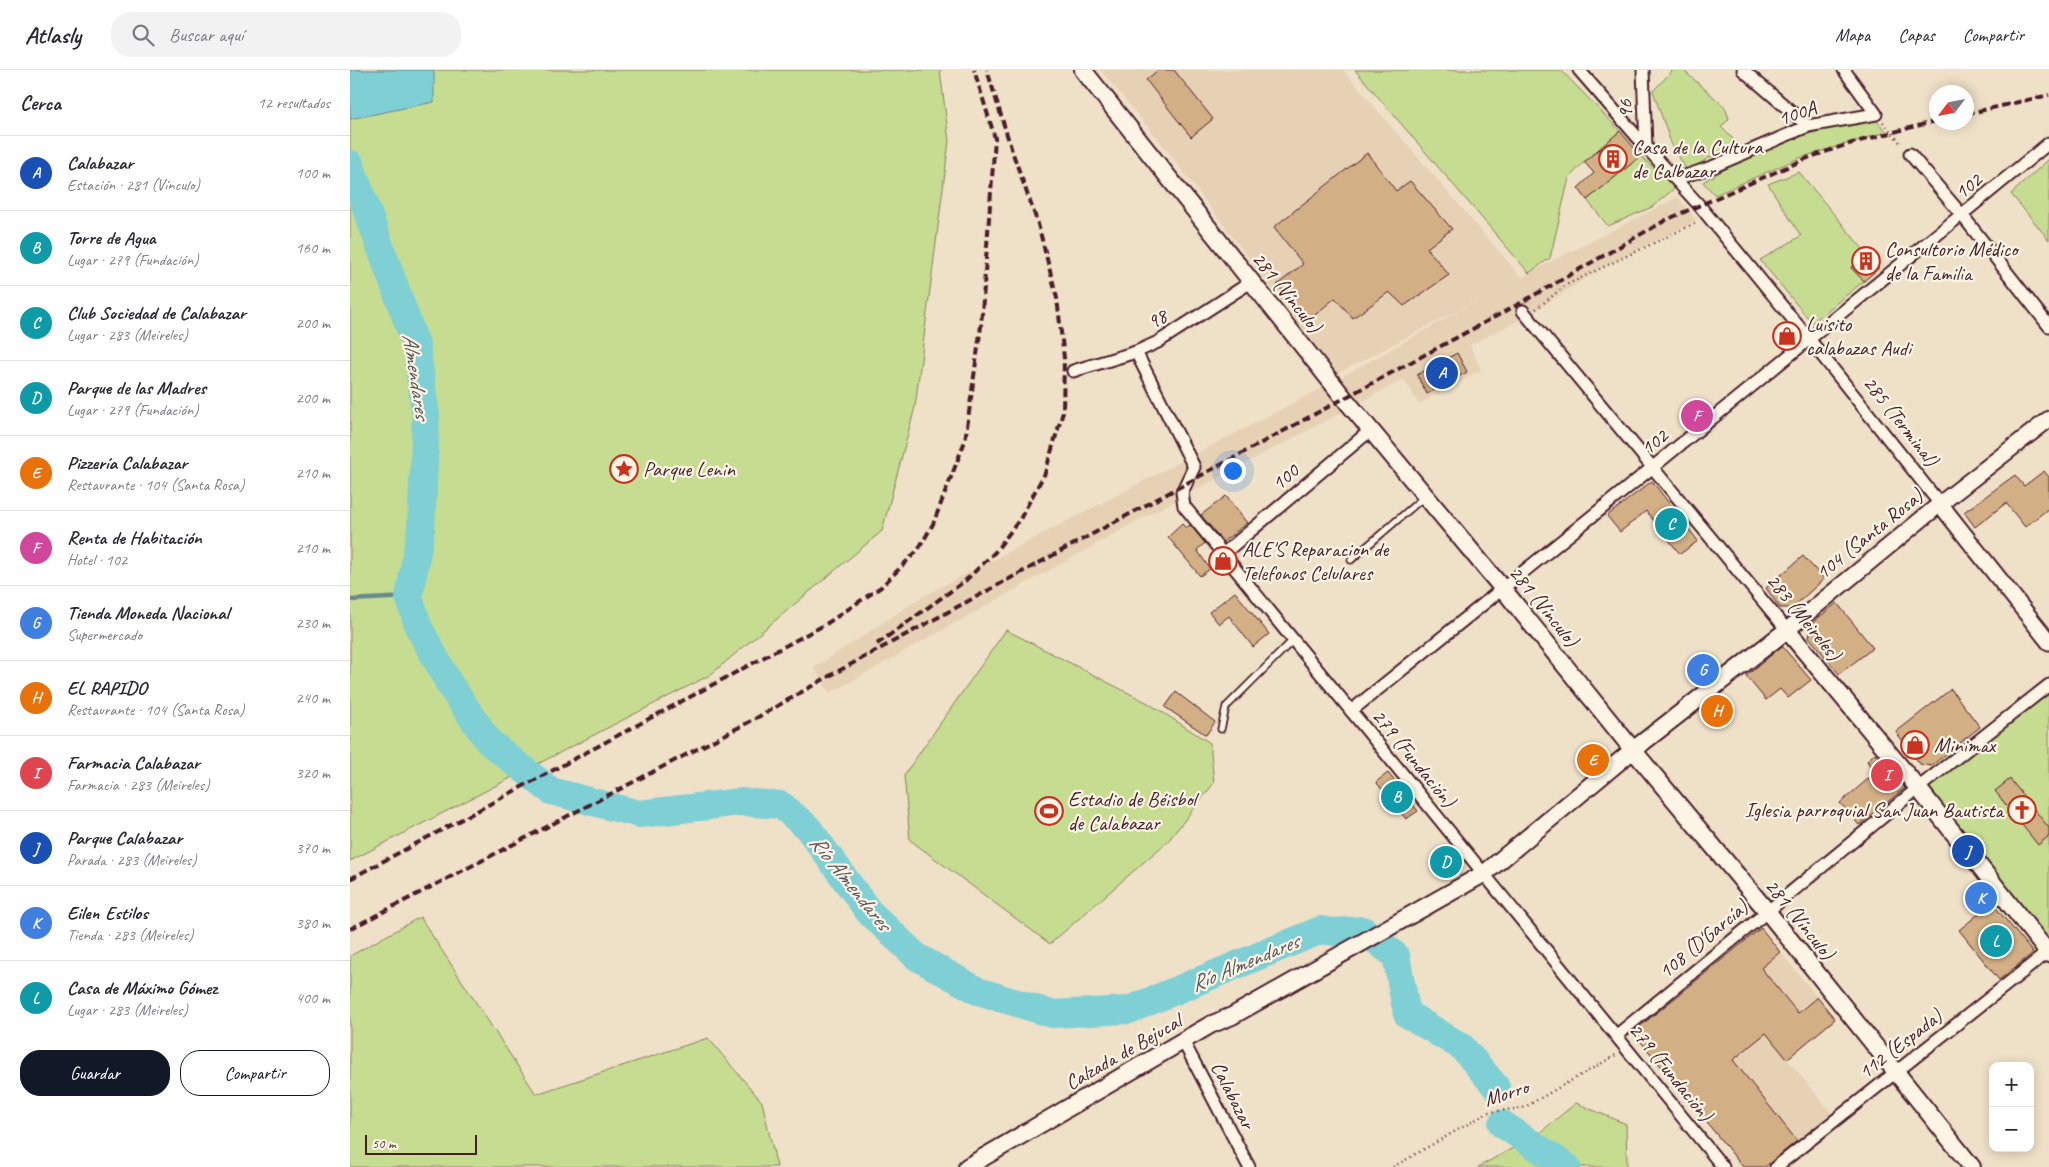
<!DOCTYPE html>
<html lang="es">
<head>
<meta charset="utf-8">
<style>
	:root { --surface:#fff; --page:#f2f2f3; --text:#2b2b33; --muted:#7c7c81; --line:#e1e1e2; --accent:#111827 }
	body { margin:0; font-family:Caveat,sans-serif; background:var(--page); color:var(--text) }
	.controls { position:absolute; right:15px; bottom:15px; display:grid; overflow:hidden; border-radius:10px; box-shadow:0 2px 12px #0003 }
	.controls button { width:45px; height:45px; display:grid; place-items:center; padding:0; border:0; border-bottom:1px solid var(--line); background:var(--surface); color:var(--text); font:25px sans-serif }
	.compass { position:absolute; left:1579px; top:15px; width:45px; height:45px; border-radius:50%; background:var(--surface); box-shadow:0 2px 12px #0003; rotate:238deg }
	.scale { position:absolute; left:15px; bottom:12px; width:112px; box-sizing:border-box; padding-left:5px; border:2px solid #4a1f2b; border-top:0; font-size:14px; line-height:18px; white-space:nowrap; color:#4a1f2b; -webkit-text-stroke:4px #fcf5e5; paint-order:stroke }
	.you { position:absolute; left:882px; top:400px; width:18px; height:18px; margin:-12px; border:4px solid #fff; border-radius:50%; background:#1a73e8; box-shadow:0 0 0 8px #1a73e833 }
	.badge { display:grid; place-items:center; width:32px; height:32px; border-radius:50%; background:var(--accent); color:#fff; font-size:16px; font-weight:700 }
	.pin { position:absolute; translate:-50% -50%; border:2px solid #fff; box-shadow:0 1px 5px #0006 }
	.list { margin:0; padding:0; list-style:none }
	h2 { display:flex; justify-content:space-between; align-items:center; height:65px; margin:0; padding:0 20px; font-size:21px }
	h2 small { font-size:16px; font-weight:400; color:var(--muted) }
	.list li { display:grid; grid-template-columns:32px 1fr auto; gap:15px; align-items:center; box-sizing:border-box; height:75px; padding:0 20px; border-top:1px solid var(--line) }
	.list b { display:block; font-size:19px; white-space:nowrap }
	.list p { margin:0; font-size:16px; white-space:nowrap; color:var(--muted) }
	.list em { font-size:16px; font-style:normal; color:var(--muted) }
	.actions { display:flex; gap:10px; padding:15px 20px }
	.actions a { flex:1; padding:11px 0; border:1px solid var(--accent); border-radius:20px; text-align:center; font-size:18px; color:var(--accent) }
	.actions .main { background:var(--accent); color:#fff }
	.icon { flex:none; width:28px; height:28px; fill:none; stroke:currentColor; stroke-width:2; stroke-linecap:round; stroke-linejoin:round }
	.map { position:relative; flex:none; width:1699px; height:1097px; overflow:hidden }
	header { display:flex; align-items:center; gap:30px; box-sizing:border-box; height:70px; padding:0 25px; background:var(--surface); border-bottom:1px solid var(--line) }
	header strong { font-size:24px }
	nav { display:flex; gap:28px; margin-inline-start:auto; font-size:18px }
	.search { width:350px; height:45px; background:var(--page); display:flex; align-items:center; gap:12px; box-sizing:border-box; padding:0 18px; border-radius:20px; color:var(--muted); font-size:19px }
	main { display:flex }
	aside { flex:1; background:var(--surface) }
	.map>svg:first-child { display:block }
</style>
</head>
<body>
<header>
<strong>Atlasly</strong>
<div class="search"><svg class="icon" aria-label="search" viewBox="0 0 24 24"><circle cx="10" cy="10" r="6"/><path d="M15 15l6 6"/></svg>Buscar aquí</div>
<nav><a>Mapa</a><a>Capas</a><a>Compartir</a></nav>
</header>
<main>
<aside>
<h2>Cerca<small>12 resultados</small></h2>
<ul class="list">
<li><span class="badge" style="background:#1a4fb4">A</span><div><b>Calabazar</b><p>Estación · 281 (Vínculo)</p></div><em>100 m</em></li>
<li><span class="badge" style="background:#0f9aa8">B</span><div><b>Torre de Agua</b><p>Lugar · 279 (Fundación)</p></div><em>160 m</em></li>
<li><span class="badge" style="background:#0f9aa8">C</span><div><b>Club Sociedad de Calabazar</b><p>Lugar · 283 (Meireles)</p></div><em>200 m</em></li>
<li><span class="badge" style="background:#0f9aa8">D</span><div><b>Parque de las Madres</b><p>Lugar · 279 (Fundación)</p></div><em>200 m</em></li>
<li><span class="badge" style="background:#e8710a">E</span><div><b>Pizzería Calabazar</b><p>Restaurante · 104 (Santa Rosa)</p></div><em>210 m</em></li>
<li><span class="badge" style="background:#d1479c">F</span><div><b>Renta de Habitación</b><p>Hotel · 102</p></div><em>210 m</em></li>
<li><span class="badge" style="background:#3f7fe0">G</span><div><b>Tienda Moneda Nacional</b><p>Supermercado</p></div><em>230 m</em></li>
<li><span class="badge" style="background:#e8710a">H</span><div><b>EL RAPIDO</b><p>Restaurante · 104 (Santa Rosa)</p></div><em>240 m</em></li>
<li><span class="badge" style="background:#e0444e">I</span><div><b>Farmacia Calabazar</b><p>Farmacia · 283 (Meireles)</p></div><em>320 m</em></li>
<li><span class="badge" style="background:#1a4fb4">J</span><div><b>Parque Calabazar</b><p>Parada · 283 (Meireles)</p></div><em>370 m</em></li>
<li><span class="badge" style="background:#3f7fe0">K</span><div><b>Eilen Estilos</b><p>Tienda · 283 (Meireles)</p></div><em>380 m</em></li>
<li><span class="badge" style="background:#0f9aa8">L</span><div><b>Casa de Máximo Gómez</b><p>Lugar · 283 (Meireles)</p></div><em>400 m</em></li>
</ul>
<div class="actions"><a class="main">Guardar</a><a>Compartir</a></div>
</aside>
<div class="map">
<svg width="1699" height="1097" viewBox="0 0 1699 1097">
	<rect width="100%" height="100%" fill="#efe0c8"/>
	<filter id="ink" filterUnits="userSpaceOnUse"><feTurbulence type="fractalNoise" baseFrequency=".02" numOctaves="2"/><feDisplacementMap in="SourceGraphic" scale="10" xChannelSelector="R" yChannelSelector="G"/><feConvolveMatrix kernelMatrix="1 2 1 2 8 2 1 2 1" color-interpolation-filters="sRGB"/></filter>
	<g filter="url(#ink)">
		<g fill="#e6d1b4">
			<polygon points="750,0 993,0 1171,207 1328,127 1346,151 1250,199 1177,246 1120,275 1131,300 1069,334 1054,309 798,445 480,623 464,598 572,527 970,319 1141,223 987,304 809,70"/>
			<polygon points="1411,858 1485,949 1437,989 1481,1043 1415,1097 1393,1097 1283,962"/>
		</g>
		<g fill="#c6dc91" stroke="#887e5e">
			<polygon points="0,0 590,0 599,71 565,337 532,461 360,605 0,791"/>
			<polygon points="1005,0 1211,0 1270,61 1234,92 1219,108 1200,188 1179,203"/>
			<polygon points="1323,0 1333,0 1375,37 1379,49 1371,57 1387,73 1357,89 1337,101 1321,73 1303,21"/>
			<path d="M1526 50 1537 62 1449 88 1365 125 1353 112C1385 92 1428 71 1466 62 1486 57 1506 54 1526 50Z"/>
			<polygon points="1291,86 1325,118 1302,137 1258,156 1237,130"/>
			<polygon points="1699,89 1699,170 1661,124"/>
			<polygon points="1449,102 1517,184 1501,198 1514,211 1462,253 1410,190 1451,166 1418,114"/>
			<polygon points="656,560 798,633 860,673 864,713 818,771 700,874 560,770 554,705"/>
			<polygon points="1699,615 1699,881 1568,718"/>
			<polygon points="70,847 186,1024 358,968 412,1032 427,1097 0,1097 0,886"/>
			<polygon points="1226,1033 1276,1054 1277,1097 1128,1097 1187,1065"/>
		</g>
		<polygon fill="#7ed0d5" stroke="#698991" points="0,0 84,0 84,32 0,49"/>
		<g fill="none" stroke-linecap="round" stroke-linejoin="round">
			<polyline stroke="#698991" stroke-width="4.5" points="0,530 59,527"/>
			<g stroke="#7ed0d5" stroke-width="28">
				<polyline points="0,94 66,275 76,346 71,459 59,527 69,558 100,615 139,672 201,721 289,744 391,732 431,735 458,758 519,842 567,887 628,921 702,944 779,940 971,860 984,862 1013,860 1046,886 1057,944 1112,977 1146,1017"/>
				<polyline points="1152,1054 1217,1097"/>
			</g>
		</g>
		<g fill="#d2af84" stroke="#4a1f2b">
			<polygon points="808,0 824,0 863,49 841,67 796,10"/>
			<polygon points="1270,61 1291,86 1237,130 1228,118 1244,103 1234,92"/>
			<polygon points="1017,83 1046,121 1060,111 1102,159 1077,178 1099,205 1054,236 1039,222 1003,248 985,228 959,250 927,215 953,194 924,157"/>
			<polygon points="1517,184 1529,198 1514,211 1501,198"/>
			<polygon points="1107,283 1117,302 1077,324 1067,305"/>
			<polygon points="1694,401 1699,407 1699,438 1675,457 1656,433 1625,457 1614,442 1665,405 1674,416"/>
			<polygon points="1302,411 1348,471 1330,484 1296,441 1270,462 1257,446"/>
			<polygon points="876,426 897,453 873,472 851,445"/>
			<polygon points="832,454 836,458 840,455 855,473 847,480 860,499 850,506 818,467"/>
			<polygon points="1453,486 1474,509 1442,538 1430,538 1416,518"/>
			<polygon points="885,522 919,564 903,577 879,546 869,554 859,542"/>
			<polygon points="1487,533 1523,578 1489,604 1459,567 1463,552"/>
			<polygon points="1432,576 1461,610 1438,628 1430,619 1416,630 1396,606"/>
			<polygon points="1601,619 1630,657 1581,696 1570,694 1546,662"/>
			<polygon points="826,622 865,652 856,665 815,637"/>
			<polygon points="1525,683 1555,718 1509,755 1490,733 1525,703 1517,691"/>
			<polygon points="1038,703 1068,741 1056,749 1026,712"/>
			<polygon points="1660,709 1699,758 1699,766 1688,775 1645,721"/>
			<polygon points="1642,833 1683,883 1649,910 1609,860"/>
			<polygon points="1411,858 1430,882 1411,898 1448,943 1467,927 1485,949 1437,989 1416,963 1383,990 1447,1071 1415,1097 1393,1097 1283,962"/>
		</g>
		<g fill="none" stroke-linecap="round" stroke-linejoin="round">
			<defs>
				<g id="service">
					<polyline points="1001,490 1075,426"/>
					<polyline points="871,659 876,637 944,569"/>
				</g>
				<g id="minor">
					<polyline points="1229,0 1296,77 1349,135 1459,269 1590,434"/>
					<polyline points="1293,0 1296,77"/>
					<polyline points="1393,0 1458,56"/>
					<polyline points="1560,84 1612,145 1699,256"/>
					<polyline points="1326,109 1362,97 1458,56 1526,44 1494,0"/>
					<polyline points="1173,241 1437,560"/>
					<polyline points="786,282 844,397 832,422 834,436 1373,1097"/>
					<polyline points="723,301 786,282 808,272 901,212"/>
					<polyline points="873,484 1022,359"/>
					<polyline points="1001,641 1303,397 1699,73"/>
					<polyline points="1267,965 1568,718 1699,615"/>
					<polyline points="833,971 899,1097"/>
					<polyline points="1426,1097 1699,881"/>
				</g>
				<g id="tertiary">
					<polyline points="1590,434 1699,572"/>
					<polyline points="1437,560 1590,434 1699,349"/>
				</g>
				<g id="secondary">
					<polyline points="733,0 994,328 1153,519 1283,680 1417,841 1622,1097"/>
					<polyline points="617,1097 860,955 882,946 1135,803 1283,680 1437,560 1568,718 1699,884"/>
				</g>
			</defs>
			<use href="#service" stroke="#4a1f2b" stroke-width="9"/>
			<use href="#minor" stroke="#4a1f2b" stroke-width="15"/>
			<use href="#tertiary" stroke="#4a1f2b" stroke-width="19"/>
			<use href="#secondary" stroke="#4a1f2b" stroke-width="20"/>
			<g stroke="#4a1f2b" stroke-width="2.5" stroke-dasharray="1 4" stroke-linecap="butt">
				<polyline points="1533,52 1552,75"/>
				<polyline points="1186,239 1216,215 1348,152"/>
				<polyline points="1043,1097 1139,1042 1173,1038 1266,985"/>
			</g>
			<use href="#service" stroke="#fcf5e5" stroke-width="5.5"/>
			<use href="#minor" stroke="#fcf5e5" stroke-width="11"/>
			<use href="#tertiary" stroke="#fcf5e5" stroke-width="15"/>
			<use href="#secondary" stroke="#fcf5e5" stroke-width="16"/>
			<g stroke="#4a1f2b" stroke-width="4" stroke-dasharray="8 4" stroke-linecap="butt">
				<polyline points="1616,44 1699,25"/>
				<polyline points="527,574 615,511 645,482 670,449 695,403 713,342 714,288 707,228 688,154 662,81 637,0"/>
				<polyline points="0,809 476,554 531,517 568,480 583,454 615,371 631,256 645,68 624,0"/>
				<polyline points="0,859 401,651 483,604 1167,235 1316,150 1460,87 1502,73 1586,51"/>
			</g>
		</g>
	</g>
	<defs>
		<symbol id="building-ring" viewBox="-11 -11 22 22"><circle r="9.5" fill="#fcf5e5" stroke="#c8321e" stroke-width="1.5"/><path d="M-4-6H4V6H1V3H-1V6H-4ZM-2.5-4.3h1.7v1.8h-1.7ZM.8-4.3h1.7v1.8H.8ZM-2.5-1h1.7V.8h-1.7ZM.8-1h1.7V.8H.8Z" fill="#c8321e"/></symbol>
		<symbol id="shop-ring" viewBox="-11 -11 22 22"><circle r="9.5" fill="#fcf5e5" stroke="#c8321e" stroke-width="1.5"/><path d="M-5-2.5h2.3a2.7 3.5 0 0 1 5.4 0H5L5.5 6h-11ZM-1.5-2.5h3a1.5 2.3 0 0 0-3 0Z" fill="#c8321e"/></symbol>
		<symbol id="sight-ring" viewBox="-11 -11 22 22"><circle r="9.5" fill="#fcf5e5" stroke="#c8321e" stroke-width="1.5"/><path d="M0-6L1.8-2.2L6-1.7L2.9 1.2L3.7 5.4L0 3.3L-3.7 5.4L-2.9 1.2L-6-1.7L-1.8-2.2Z" fill="#c8321e"/></symbol>
		<symbol id="church-ring" viewBox="-11 -11 22 22"><circle r="9.5" fill="#fcf5e5" stroke="#c8321e" stroke-width="1.5"/><path d="M-1.2-6h2.4v3.5h3.3v2.4h-3.3V6h-2.4V-.1h-3.3v-2.4h3.3Z" fill="#c8321e"/></symbol>
		<symbol id="stadium-ring" viewBox="-11 -11 22 22"><circle r="9.5" fill="#fcf5e5" stroke="#c8321e" stroke-width="1.5"/><path d="M0-5a6.5 5 0 1 0 0 10a6.5 5 0 1 0 0-10ZM-3.5-1.8h7v3.6h-7Z" fill="#c8321e"/></symbol>
	</defs>
	<g fill-rule="evenodd">
		<use href="#building-ring" x="1247" y="73" width="32" height="32"/>
		<use href="#building-ring" x="1500" y="175" width="32" height="32"/>
		<use href="#shop-ring" x="1421" y="250" width="32" height="32"/>
		<use href="#sight-ring" x="258" y="383" width="32" height="32"/>
		<use href="#shop-ring" x="857" y="475" width="32" height="32"/>
		<use href="#shop-ring" x="1549" y="659" width="32" height="32"/>
		<use href="#church-ring" x="1656" y="724" width="32" height="32"/>
		<use href="#stadium-ring" x="683" y="725" width="32" height="32"/>
	</g>
	<g text-anchor="middle" stroke-width="4.5" stroke-linejoin="round" paint-order="stroke">
		<g font-size="21" fill="#4a1f2b" stroke="#fcf5e5">
			<text transform="translate(1275 39) rotate(-92)" y="7">96</text>
			<text transform="translate(1447 43) rotate(-18)" y="7">100A</text>
			<text transform="translate(1618 116) rotate(-39)" y="7">102</text>
			<text transform="translate(937 222) rotate(51)" y="7">281 (Vínculo)</text>
			<text transform="translate(807 249) rotate(-31)" y="7">98</text>
			<text transform="translate(1551 351) rotate(52)" y="7">285 (Terminal)</text>
			<text transform="translate(1304 372) rotate(-39)" y="7">102</text>
			<text transform="translate(935 407) rotate(-40)" y="7">100</text>
			<text transform="translate(1519 464) rotate(-39)" y="7">104 (Santa Rosa)</text>
			<text transform="translate(1194 536) rotate(51)" y="7">281 (Vínculo)</text>
			<text transform="translate(1454 547) rotate(51)" y="7">283 (Meireles)</text>
			<text transform="translate(1064 688) rotate(51)" y="7">279 (Fundación)</text>
			<text transform="translate(1450 849) rotate(51)" y="7">281 (Vínculo)</text>
			<text transform="translate(1353 869) rotate(-40)" y="7">108 (D'García)</text>
			<text transform="translate(1550 974) rotate(-38)" y="7">112 (Espada)</text>
			<text transform="translate(773 982) rotate(-30)" y="7">Calzada de Bejucal</text>
			<text transform="translate(1321 1002) rotate(51)" y="7">279 (Fundación)</text>
			<text transform="translate(1156 1023) rotate(-18)" y="7">Morro</text>
			<text transform="translate(883 1025) rotate(63)" y="7">Calabazar</text>
		</g>
		<g font-size="21" fill="#4a1f2b" stroke="#fcf5e5" text-anchor="start">
			<text x="1282" y="84">Casa de la Cultura<tspan x="1282" dy="24">de Calbazar</tspan></text>
			<text x="1535" y="186">Consultorio Médico<tspan x="1535" dy="24">de la Familia</tspan></text>
			<text x="1456" y="261">Luisito<tspan x="1456" dy="24">calabazas Audi</tspan></text>
			<text x="293" y="406">Parque Lenin</text>
			<text x="892" y="486">ALE'S Reparacion de<tspan x="892" dy="24">Telefonos Celulares</tspan></text>
			<text x="1584" y="682">Minimax</text>
			<text x="718" y="736">Estadio de Béisbol<tspan x="718" dy="24">de Calabazar</tspan></text>
			<text x="1653" y="747" text-anchor="end">Iglesia parroquial San Juan Bautista</text>
		</g>
		<g font-size="22" font-style="italic" fill="#5a545e" stroke="#fcf5e5">
			<text transform="translate(67 306) rotate(81)" y="8">Almendares</text>
			<text transform="translate(501 812) rotate(51)" y="8">Río Almendares</text>
			<text transform="translate(894 892) rotate(-23)" y="8">Río Almendares</text>
		</g>
	</g>
</svg>
<div class="controls">
<button>+</button>
<button>−</button>
</div>
<svg class="compass" viewBox="-18 -18 36 36"><path d="M0-13l5 13h-10z" fill="#e53935"/><path d="M0 13l5-13h-10z" fill="#7c7c81"/></svg>
<div class="scale">50 m</div>
<div class="you"></div>
<div class="pin badge" style="left:1092px;top:303px;background:#1a4fb4">A</div>
<div class="pin badge" style="left:1047px;top:727px;background:#0f9aa8">B</div>
<div class="pin badge" style="left:1321px;top:454px;background:#0f9aa8">C</div>
<div class="pin badge" style="left:1096px;top:792px;background:#0f9aa8">D</div>
<div class="pin badge" style="left:1243px;top:690px;background:#e8710a">E</div>
<div class="pin badge" style="left:1347px;top:346px;background:#d1479c">F</div>
<div class="pin badge" style="left:1353px;top:600px;background:#3f7fe0">G</div>
<div class="pin badge" style="left:1367px;top:641px;background:#e8710a">H</div>
<div class="pin badge" style="left:1537px;top:705px;background:#e0444e">I</div>
<div class="pin badge" style="left:1618px;top:781px;background:#1a4fb4">J</div>
<div class="pin badge" style="left:1631px;top:828px;background:#3f7fe0">K</div>
<div class="pin badge" style="left:1646px;top:871px;background:#0f9aa8">L</div>
</div>
</main>
</body>
</html>
